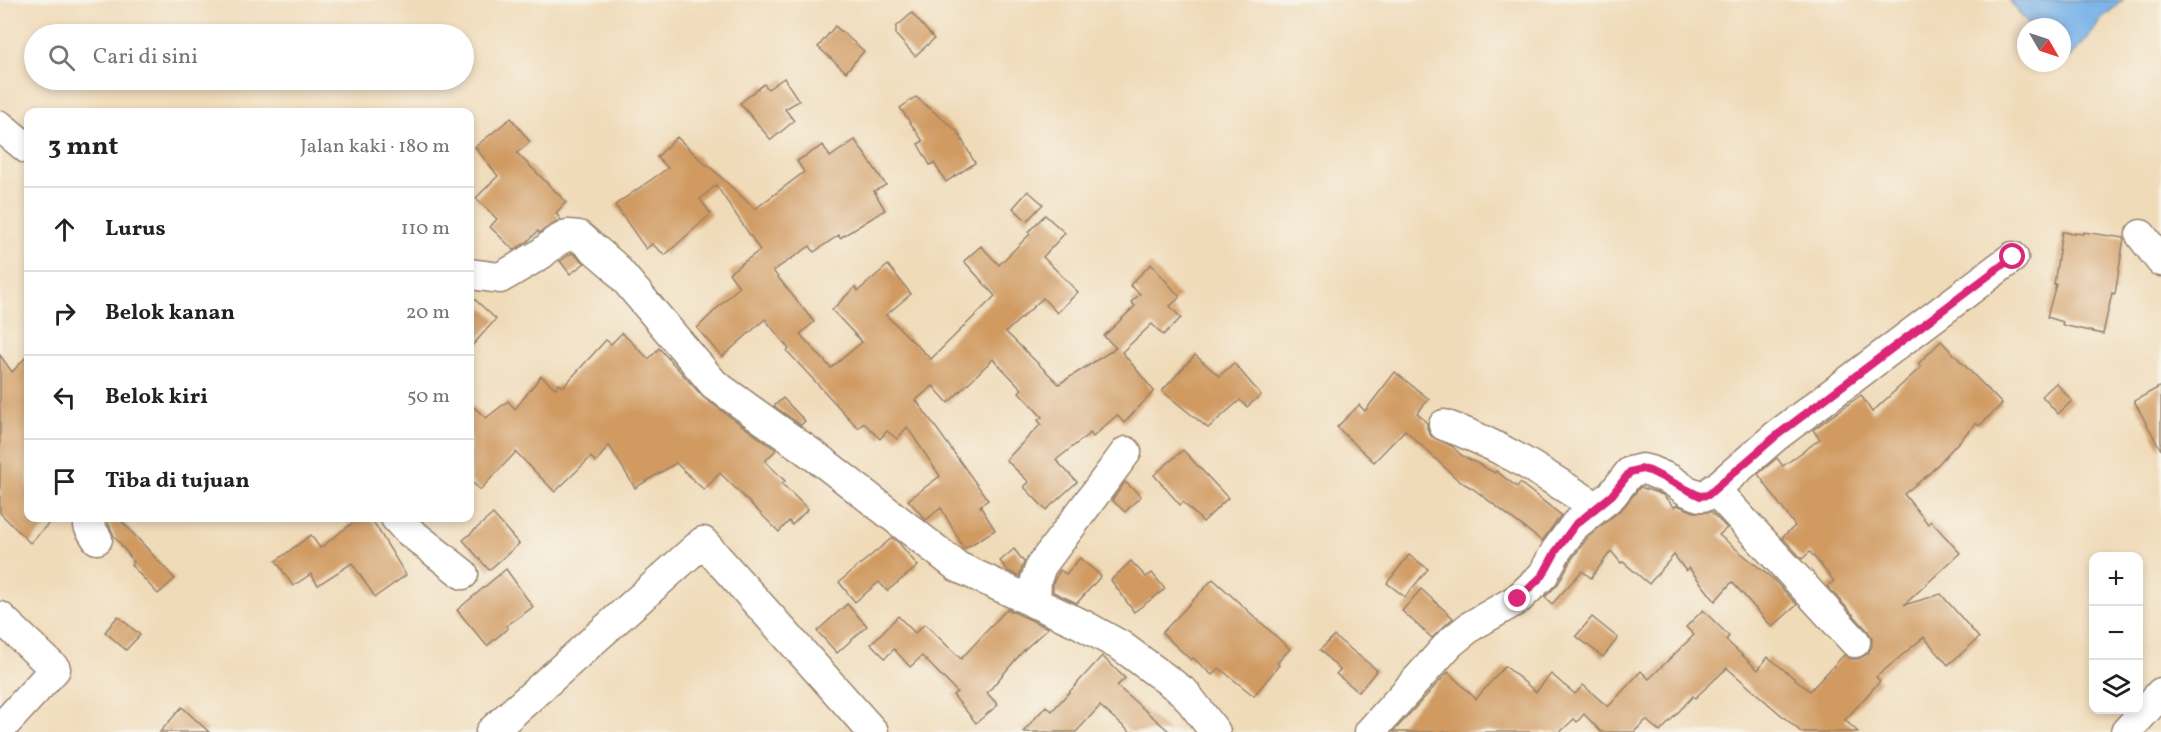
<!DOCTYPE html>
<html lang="id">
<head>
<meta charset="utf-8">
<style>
	:root { --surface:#fff; --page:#f2f2f2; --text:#202124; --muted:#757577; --line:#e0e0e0 }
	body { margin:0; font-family:Vollkorn,serif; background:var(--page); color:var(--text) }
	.controls { position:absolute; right:18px; bottom:18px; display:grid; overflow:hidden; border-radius:12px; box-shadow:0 3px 9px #0003 }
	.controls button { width:54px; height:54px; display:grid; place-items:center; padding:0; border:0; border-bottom:2px solid var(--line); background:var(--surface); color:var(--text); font:30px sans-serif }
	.compass { position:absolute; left:2017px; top:18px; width:54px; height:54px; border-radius:50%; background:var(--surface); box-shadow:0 3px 9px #0003; rotate:129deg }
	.stop { position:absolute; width:18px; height:18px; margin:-14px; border:4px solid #db2777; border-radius:50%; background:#fff }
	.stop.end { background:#db2777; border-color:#fff; box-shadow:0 2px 6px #0008 }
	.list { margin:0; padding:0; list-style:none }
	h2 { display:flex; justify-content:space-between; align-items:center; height:78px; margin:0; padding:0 24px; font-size:26px }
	h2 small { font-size:20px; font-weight:400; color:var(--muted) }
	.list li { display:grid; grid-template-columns:39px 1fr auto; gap:18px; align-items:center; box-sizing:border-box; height:84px; padding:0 24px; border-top:2px solid var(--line) }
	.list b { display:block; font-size:22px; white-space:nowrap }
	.list em { font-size:20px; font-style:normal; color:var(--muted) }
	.icon { flex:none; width:33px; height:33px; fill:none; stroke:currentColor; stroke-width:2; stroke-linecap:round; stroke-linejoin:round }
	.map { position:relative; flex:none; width:2161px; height:732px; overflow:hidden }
	.search { position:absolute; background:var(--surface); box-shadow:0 3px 9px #0003; left:24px; top:24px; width:450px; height:66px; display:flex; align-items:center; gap:15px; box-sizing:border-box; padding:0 21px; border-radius:33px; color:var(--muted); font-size:22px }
	.panel { position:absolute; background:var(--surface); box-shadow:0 3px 9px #0003; left:24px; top:108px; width:450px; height:414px; border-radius:12px }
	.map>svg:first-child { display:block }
</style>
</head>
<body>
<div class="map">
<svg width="2161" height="732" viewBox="0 0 2161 732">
	<rect width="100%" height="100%" fill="#f7f3e8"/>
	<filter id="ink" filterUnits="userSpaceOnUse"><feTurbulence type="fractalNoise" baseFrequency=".0167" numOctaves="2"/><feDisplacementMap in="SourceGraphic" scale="12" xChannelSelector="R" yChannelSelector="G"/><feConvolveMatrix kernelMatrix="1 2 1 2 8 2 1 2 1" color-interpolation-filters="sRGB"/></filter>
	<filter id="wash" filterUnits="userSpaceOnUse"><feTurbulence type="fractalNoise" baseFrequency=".008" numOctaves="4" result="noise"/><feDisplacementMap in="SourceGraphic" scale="24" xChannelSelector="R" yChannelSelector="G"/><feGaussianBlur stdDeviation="1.35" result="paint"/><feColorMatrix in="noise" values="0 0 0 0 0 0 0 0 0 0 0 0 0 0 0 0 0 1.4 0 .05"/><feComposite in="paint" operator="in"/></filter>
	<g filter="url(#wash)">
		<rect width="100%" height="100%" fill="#f0dbb9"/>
		<polygon fill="#79b2e9" stroke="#5a6e84" stroke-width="1.5" points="2009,0 2123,0 2103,17 2088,38 2062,65 2060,63 2062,63 2062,27 2031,27"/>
		<g id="blocks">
			<g fill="#d09a60">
				<polygon points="912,13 934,39 915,56 896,35 896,27"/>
				<polygon points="835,26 864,51 846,72 818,47"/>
				<polygon points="784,78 799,101 785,109 794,121 771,140 740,103 764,84 768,89"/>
				<polygon points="916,97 957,131 975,163 946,182 934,163 930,165 918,144 923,141 900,108"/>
				<polygon points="511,118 530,142 517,153 566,202 556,213 561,220 539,233 538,231 527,242 514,250 490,227 497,219 476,198 498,176 475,147"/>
				<polygon points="677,137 707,166 708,165 755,209 804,172 797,161 823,145 830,157 855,140 886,185 874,191 885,210 840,238 839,235 814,252 810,246 773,271 814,322 800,334 831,368 862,342 832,310 855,287 858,291 888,265 911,294 886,315 931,359 995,296 964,261 981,246 999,265 1030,234 1028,232 1045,215 1065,233 1043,257 1078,292 1057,313 1043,298 1006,332 1059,384 1116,348 1104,336 1135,306 1131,302 1140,294 1130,285 1151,264 1180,297 1170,306 1181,318 1163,335 1152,324 1122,352 1154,391 1124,423 1117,415 1093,437 1090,433 1056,460 1077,482 1046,510 1024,487 1029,482 1006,460 1041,424 1038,420 1042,417 1019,392 1022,389 993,359 948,403 933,386 916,400 988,500 980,506 995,530 964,549 941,508 926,520 908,500 940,476 907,427 897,439 887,431 880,439 864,423 858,428 787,351 789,349 765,319 722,357 697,328 739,287 729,273 760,250 716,185 700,199 711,214 665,255 652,244 646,249 615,205 668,168 657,157"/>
				<polygon points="1028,191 1043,204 1027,221 1013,208"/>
				<polygon points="2062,232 2083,234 2083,232 2124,238 2115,294 2112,293 2103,334 2062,325 2063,322 2047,317 2056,284 2054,284"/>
				<polygon points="572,253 585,263 570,274 560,261"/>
				<polygon points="470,295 496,319 470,348"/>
				<polygon points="622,333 649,359 659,348 704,398 776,450 765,461 785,481 782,484 808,509 792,525 789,521 779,532 720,473 704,490 676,463 635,488 609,445 596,462 591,457 555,492 516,452 480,490 470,480 470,404 486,418 508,401 515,409 541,376 555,388 559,384 563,387 606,340 611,344"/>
				<polygon points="1941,341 2002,404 1979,426 1976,423 1930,473 1904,494 1928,524 1931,521 1960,553 1904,605 1941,594 1979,638 1948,665 1924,637 1876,677 1880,681 1845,720 1858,732 1801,732 1727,668 1695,698 1693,696 1660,732 1646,720 1634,732 1601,732 1584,714 1577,722 1574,719 1560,732 1393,732 1448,672 1476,699 1505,666 1536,692 1551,674 1575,694 1583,685 1608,707 1641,671 1649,679 1694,635 1686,627 1703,610 1729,636 1726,640 1758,670 1768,657 1810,691 1844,655 1850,659 1858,659 1866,655 1872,647 1872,638 1868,631 1827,586 1834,581 1810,552 1802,559 1782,537 1795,526 1758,474 1777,458 1783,466 1820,439 1813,430 1861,395 1872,412 1921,367 1918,364"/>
				<polygon points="0,355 12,372 28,355 28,518 54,518 30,543 0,513"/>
				<polygon points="1195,355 1219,376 1234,363 1261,395 1247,407 1240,400 1208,428 1162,391"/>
				<polygon points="1395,372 1429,399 1417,413 1427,423 1427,428 1431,436 1452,446 1461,455 1495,473 1496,471 1517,487 1520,483 1561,515 1542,541 1472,488 1459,481 1405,430 1374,462 1337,427 1359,405 1365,411"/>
				<polygon points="2056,383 2072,401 2058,414 2042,396"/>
				<polygon points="2161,386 2161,450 2134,401"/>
				<polygon points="783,398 805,421 801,425 774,406"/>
				<polygon points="1183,450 1228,498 1203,522 1183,502 1180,505 1154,475"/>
				<polygon points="1125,482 1141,496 1125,512 1112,500"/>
				<polygon points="1640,487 1663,495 1674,507 1677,505 1694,512 1711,512 1727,528 1719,535 1773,579 1797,605 1772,627 1732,582 1715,601 1689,568 1686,571 1674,555 1649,584 1623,562 1621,563 1611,551 1591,578 1582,571 1552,604 1545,597 1558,584 1571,560 1588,537 1623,508"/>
				<polygon points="493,514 519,544 489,570 463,540"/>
				<polygon points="106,518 119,518 175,579 158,594 131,565 134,562 114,536"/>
				<polygon points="359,518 371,518 406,575 375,597 352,563 318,585 311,574 293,586 276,561 311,535 320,548"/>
				<polygon points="892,538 899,543 918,566 887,591 879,582 855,602 839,582"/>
				<polygon points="1014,549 1024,562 1019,576 1008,571 1000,561"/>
				<polygon points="1409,555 1428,569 1405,597 1387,583"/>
				<polygon points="1080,558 1101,576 1077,603 1053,592 1053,583 1060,570 1066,574"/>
				<polygon points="1131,561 1146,577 1152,573 1165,589 1134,612 1111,580"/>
				<polygon points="506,569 533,607 506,626 508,628 487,646 457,610"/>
				<polygon points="1213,579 1290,649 1277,663 1279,665 1254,696 1219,668 1212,675 1193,658 1191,660 1162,633"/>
				<polygon points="1421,589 1453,618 1432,638 1402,611"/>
				<polygon points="847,604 867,626 837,653 817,631"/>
				<polygon points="1007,609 1048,628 1024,650 987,693 998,705 976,723 953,695 957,692 922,656 910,667 894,649 885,658 871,644 898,616 915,633 925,624 961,659"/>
				<polygon points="118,616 140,635 126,650 105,632"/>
				<polygon points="1592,617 1618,638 1603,657 1576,636"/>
				<polygon points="1334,636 1377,670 1359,692 1336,674 1340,670 1320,650"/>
				<polygon points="1102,656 1125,678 1117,686 1170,732 1130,732 1100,706 1076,732 1023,732 1046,706 1052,711"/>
				<polygon points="182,707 209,732 160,732"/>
			</g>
		</g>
	</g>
	<g filter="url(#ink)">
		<use href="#blocks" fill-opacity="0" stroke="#96826c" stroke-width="1.5"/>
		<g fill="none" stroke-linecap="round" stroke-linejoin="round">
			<defs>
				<g id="minor">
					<polyline points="0,126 28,149"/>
					<polyline points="2141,235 2161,261"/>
					<polyline points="470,274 500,278 541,254 555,242 568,235 579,236 614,266 714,384 827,465 958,567 1081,624 1121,646 1185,693 1215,732"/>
					<path d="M1444 425C1500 444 1547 476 1596 507"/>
					<polyline points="1714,489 1855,642"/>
					<polyline points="89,518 89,526 97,539"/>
					<polyline points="396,518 405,528 463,574"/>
					<polyline points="1035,603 1036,580 1041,566 1126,452"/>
					<polyline points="0,617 55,669 0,729"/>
					<polyline points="491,732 703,542 873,732"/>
					<polyline points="1370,732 1450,643 1471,626 1518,599 1543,575 1556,551 1575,525 1612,495 1630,472 1642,469 1650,471 1671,480 1687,491 1700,496 1708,495 1776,436 2013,257"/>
					<polyline points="2126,732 2161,693"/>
				</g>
			</defs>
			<use href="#minor" stroke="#96826c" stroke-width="33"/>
			<use href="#minor" stroke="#fff" stroke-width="30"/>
		</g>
	</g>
	<g fill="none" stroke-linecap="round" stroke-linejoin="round" filter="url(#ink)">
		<polyline stroke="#db2777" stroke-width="8" points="1518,599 1543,575 1556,551 1575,525 1612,495 1630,472 1642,469 1650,471 1700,496 1708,495 1776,436 2013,257"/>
	</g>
</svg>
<div class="controls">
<button>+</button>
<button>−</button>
<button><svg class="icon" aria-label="layers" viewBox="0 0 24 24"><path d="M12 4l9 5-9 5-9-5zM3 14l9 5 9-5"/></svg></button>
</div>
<svg class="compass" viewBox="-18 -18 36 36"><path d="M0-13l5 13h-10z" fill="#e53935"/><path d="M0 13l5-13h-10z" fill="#757577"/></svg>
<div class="stop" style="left:2013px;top:257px"></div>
<div class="stop end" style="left:1518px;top:599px"></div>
<div class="search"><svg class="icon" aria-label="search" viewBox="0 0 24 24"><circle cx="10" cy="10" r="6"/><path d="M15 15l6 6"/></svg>Cari di sini</div>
<section class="panel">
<h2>3 mnt<small>Jalan kaki · 180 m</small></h2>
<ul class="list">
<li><svg class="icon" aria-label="ahead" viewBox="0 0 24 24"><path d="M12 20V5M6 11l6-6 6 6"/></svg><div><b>Lurus</b></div><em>110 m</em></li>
<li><svg class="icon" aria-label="right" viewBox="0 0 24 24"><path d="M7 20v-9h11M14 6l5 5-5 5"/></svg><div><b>Belok kanan</b></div><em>20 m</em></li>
<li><svg class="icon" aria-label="left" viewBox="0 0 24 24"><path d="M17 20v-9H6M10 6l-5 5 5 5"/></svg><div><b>Belok kiri</b></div><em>50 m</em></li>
<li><svg class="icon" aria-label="arrive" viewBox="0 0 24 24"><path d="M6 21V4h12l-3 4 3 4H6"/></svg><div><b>Tiba di tujuan</b></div></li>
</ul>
</section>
</div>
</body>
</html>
